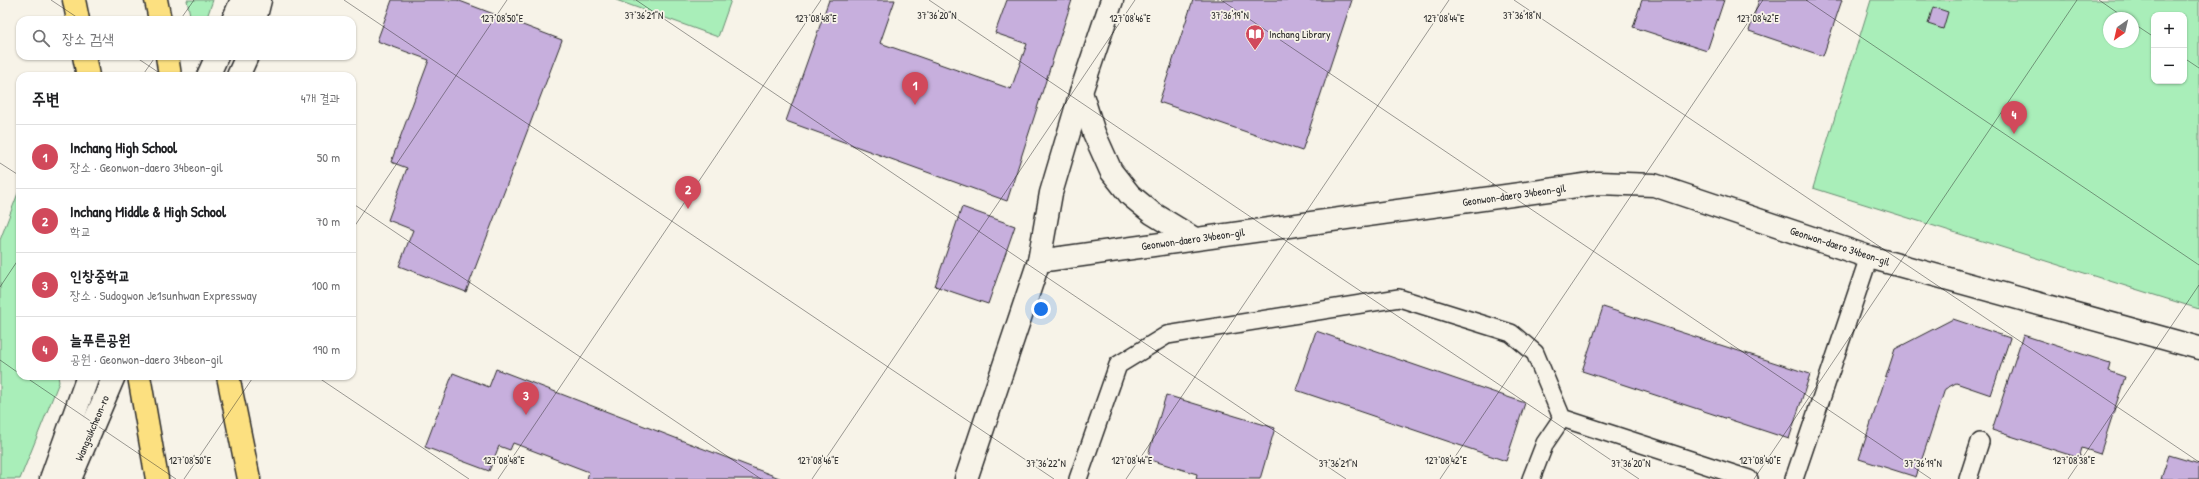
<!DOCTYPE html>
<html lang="ko">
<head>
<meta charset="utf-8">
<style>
	:root { --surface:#fff; --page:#f6f6f6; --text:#202124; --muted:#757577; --line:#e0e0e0; --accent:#d1495b }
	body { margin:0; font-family:"Patrick Hand","Poor Story",sans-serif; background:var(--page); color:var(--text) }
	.controls { position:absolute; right:12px; top:12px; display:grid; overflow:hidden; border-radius:8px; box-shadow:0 1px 3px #0004 }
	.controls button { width:36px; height:36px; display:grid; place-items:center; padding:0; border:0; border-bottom:1px solid var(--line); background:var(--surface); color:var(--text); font:20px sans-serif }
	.compass { position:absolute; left:2103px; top:12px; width:36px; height:36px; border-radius:50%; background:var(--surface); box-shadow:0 1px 3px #0004; rotate:214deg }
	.you { position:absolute; left:1041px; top:309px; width:14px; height:14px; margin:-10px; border:3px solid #fff; border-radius:50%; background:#1a73e8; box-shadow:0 0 0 6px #1a73e833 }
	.badge { display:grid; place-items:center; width:26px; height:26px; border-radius:50%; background:var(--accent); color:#fff; font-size:13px; font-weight:700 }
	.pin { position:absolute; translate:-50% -33px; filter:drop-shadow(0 1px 2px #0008) }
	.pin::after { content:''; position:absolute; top:21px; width:14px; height:12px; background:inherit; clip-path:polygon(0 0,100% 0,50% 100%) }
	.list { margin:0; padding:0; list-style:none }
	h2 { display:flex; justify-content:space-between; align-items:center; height:52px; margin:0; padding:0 16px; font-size:17px }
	h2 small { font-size:13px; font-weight:400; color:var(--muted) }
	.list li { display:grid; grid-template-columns:26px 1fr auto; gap:12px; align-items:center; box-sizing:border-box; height:64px; padding:0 16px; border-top:1px solid var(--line) }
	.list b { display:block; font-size:15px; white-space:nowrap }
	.list p { margin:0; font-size:13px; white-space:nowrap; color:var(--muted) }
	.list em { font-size:13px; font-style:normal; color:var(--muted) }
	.icon { flex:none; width:22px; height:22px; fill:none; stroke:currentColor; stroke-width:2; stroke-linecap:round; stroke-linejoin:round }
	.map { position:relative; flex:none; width:2199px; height:479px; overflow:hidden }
	.search { position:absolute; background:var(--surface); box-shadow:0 1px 3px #0004; left:16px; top:16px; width:340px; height:44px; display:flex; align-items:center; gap:10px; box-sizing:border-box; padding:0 14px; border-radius:12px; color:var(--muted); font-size:15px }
	.panel { position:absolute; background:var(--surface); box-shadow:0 1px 3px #0004; left:16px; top:72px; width:340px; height:308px; border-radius:12px }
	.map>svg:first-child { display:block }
</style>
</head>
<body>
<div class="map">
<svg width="2199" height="479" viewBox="0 0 2199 479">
	<rect width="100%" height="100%" fill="#f7f3e8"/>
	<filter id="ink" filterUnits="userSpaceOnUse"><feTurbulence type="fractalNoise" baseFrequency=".025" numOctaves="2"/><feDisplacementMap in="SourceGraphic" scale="8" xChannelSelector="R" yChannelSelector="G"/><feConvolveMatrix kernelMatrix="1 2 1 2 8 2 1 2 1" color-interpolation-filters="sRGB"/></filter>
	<g filter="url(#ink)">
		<g fill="#a9eeb9" stroke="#6a8c72" fill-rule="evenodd">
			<polygon points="187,0 213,0 206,20 191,20"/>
			<polygon points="616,0 731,0 718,37"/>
			<path d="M1871 0H2199V309L1813 188ZM2154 15H2184V81H2154ZM2109 18H2133V42H2109Z"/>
			<polygon points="20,188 20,376 58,376 59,382 20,479 0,479 0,240"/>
		</g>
		<g fill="#c7afdd" stroke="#2b2b2b">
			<polygon points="392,0 457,0 562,40 466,292 399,266 413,230 388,220 407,168 391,162 429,60 377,41"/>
			<polygon points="829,0 895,0 880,43 1011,89 1027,44 995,33 1007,0 1072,0 1007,201 786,121"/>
			<polygon points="1193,0 1352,0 1302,151 1159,102"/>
			<polygon points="1642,0 1724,0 1707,51 1633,27"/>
			<polygon points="1759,0 1842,0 1823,56 1749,31"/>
			<polygon points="1933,7 1948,12 1943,29 1928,24"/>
			<polygon points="962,207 1015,226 988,304 935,286"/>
			<polygon points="1603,307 1810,374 1789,439 1582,371"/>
			<polygon points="1953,319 2010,338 1991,395 1956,383 1945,389 1916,477 1859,459 1895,349"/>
			<polygon points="1316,331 1525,403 1506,461 1296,390"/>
			<polygon points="2023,335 2110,363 2108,371 2125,377 2100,454 2082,448 2079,458 1992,430"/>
			<polygon points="496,369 782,479 587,479 589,472 513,443 510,450 499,446 489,471 425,447 453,373 489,387"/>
			<polygon points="1166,395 1275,428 1260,479 1196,479 1197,474 1147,459"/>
			<polygon points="2169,455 2199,464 2199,479 2161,479"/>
		</g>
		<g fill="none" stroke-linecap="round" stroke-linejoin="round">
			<defs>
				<g id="service">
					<polyline points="1078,479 1118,365 1167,335 1399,298 1511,333 1535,353 1562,418 1749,479"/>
					<polyline points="1531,479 1545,443 1562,418"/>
					<polyline points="1794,479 1869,257"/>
					<polyline points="1968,479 1980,442"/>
				</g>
				<polyline id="minor" points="1039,261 1051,193 1081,92 1112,0"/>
				<g id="tertiary">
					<polyline points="233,20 242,0"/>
					<polyline points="255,20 260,0"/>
					<polyline points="208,76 217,56"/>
					<polyline points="238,76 247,56"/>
					<polyline points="1081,92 1094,133 1111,171 1130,195 1152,213 1193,238"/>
					<polyline points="51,479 88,376"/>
					<polyline points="70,479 114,376"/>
					<polyline points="966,479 1039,261 1598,183 1654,185 1869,257 2199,348"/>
				</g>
				<g id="motorway">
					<polyline points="74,0 78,20"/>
					<polyline points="156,0 160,20"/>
					<polyline points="84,56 88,76"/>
					<polyline points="167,56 170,76"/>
					<polyline points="139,376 157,479"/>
					<polyline points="228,376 249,479"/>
				</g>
			</defs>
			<use href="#service" stroke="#2b2b2b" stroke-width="20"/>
			<use href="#minor" stroke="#2b2b2b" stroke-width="25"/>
			<use href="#tertiary" stroke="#2b2b2b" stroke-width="25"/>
			<use href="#motorway" stroke="#2b2b2b" stroke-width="25"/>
			<use href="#service" stroke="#f7f3e8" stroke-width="17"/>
			<use href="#minor" stroke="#f7f3e8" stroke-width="22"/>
			<use href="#tertiary" stroke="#f7f3e8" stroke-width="22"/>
			<use href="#motorway" stroke="#fce080" stroke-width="22"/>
		</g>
	</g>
	<path fill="none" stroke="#2b2b2b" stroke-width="1" stroke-opacity="0.45" d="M51 0 81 20M344 0 1054 479M636 0 1346 479M929 0 1639 479M1221 0 1931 479M1514 0 2199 462M1806 0 2199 265M2099 0 2125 18M180 20 194 0M2133 23 2154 37M134 56 164 76M2184 58 2199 68M142 76 156 56M0 163 20 176M352 203 761 479M352 230 507 0M0 287 20 257M0 360 20 374M24 376 176 479M316 376 469 479M184 479 254 376M498 479 821 0M812 479 1135 0M1126 479 1449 0M1440 479 1763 0M1754 479 2077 0M2068 479 2199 285"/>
	<defs>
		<symbol id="library-pin" viewBox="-11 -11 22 30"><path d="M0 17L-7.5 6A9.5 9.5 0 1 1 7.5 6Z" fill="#d1495b" stroke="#f7f3e8"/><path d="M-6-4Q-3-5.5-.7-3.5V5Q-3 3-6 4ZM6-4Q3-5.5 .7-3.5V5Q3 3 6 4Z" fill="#fff"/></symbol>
	</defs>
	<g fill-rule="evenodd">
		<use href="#library-pin" x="1244" y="23" width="22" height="30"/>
	</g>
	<g text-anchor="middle" stroke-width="3.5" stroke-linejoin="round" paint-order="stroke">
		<g font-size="11" fill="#2b2b2b" stroke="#f7f3e8" text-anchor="start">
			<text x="1269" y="38">Inchang Library</text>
		</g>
		<g font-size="11" fill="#2b2b2b" stroke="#f7f3e8">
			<text transform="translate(1514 195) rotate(-8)" y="4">Geonwon-daero 34beon-gil</text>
			<text transform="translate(1193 239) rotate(-8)" y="4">Geonwon-daero 34beon-gil</text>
			<text transform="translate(1840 246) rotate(18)" y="4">Geonwon-daero 34beon-gil</text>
			<text transform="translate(92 428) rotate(-67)" y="4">Wangsukcheon-ro</text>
		</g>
	</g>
	<g font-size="10" text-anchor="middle" fill="#2b2b2b" stroke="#f7f3e8" stroke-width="3.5" stroke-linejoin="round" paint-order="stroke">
		<text x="644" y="19">37°36'21"N</text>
		<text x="937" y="19">37°36'20"N</text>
		<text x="1230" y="19">37°36'19"N</text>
		<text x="1522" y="19">37°36'18"N</text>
		<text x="502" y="22">127°08'50"E</text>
		<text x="816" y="22">127°08'48"E</text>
		<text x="1130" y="22">127°08'46"E</text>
		<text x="1444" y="22">127°08'44"E</text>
		<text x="1758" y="22">127°08'42"E</text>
		<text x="190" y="464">127°08'50"E</text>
		<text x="504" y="464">127°08'48"E</text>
		<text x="818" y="464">127°08'46"E</text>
		<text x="1132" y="464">127°08'44"E</text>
		<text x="1446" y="464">127°08'42"E</text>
		<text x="1760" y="464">127°08'40"E</text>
		<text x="2074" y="464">127°08'38"E</text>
		<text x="1046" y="467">37°36'22"N</text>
		<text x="1338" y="467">37°36'21"N</text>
		<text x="1631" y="467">37°36'20"N</text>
		<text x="1923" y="467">37°36'19"N</text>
	</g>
</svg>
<div class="controls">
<button>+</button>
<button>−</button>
</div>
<svg class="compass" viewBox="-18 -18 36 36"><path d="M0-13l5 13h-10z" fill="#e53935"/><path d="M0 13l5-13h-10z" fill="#757577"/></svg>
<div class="you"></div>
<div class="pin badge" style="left:915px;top:105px">1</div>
<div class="pin badge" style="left:688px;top:209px">2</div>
<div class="pin badge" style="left:526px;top:415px">3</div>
<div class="pin badge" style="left:2014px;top:134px">4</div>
<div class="search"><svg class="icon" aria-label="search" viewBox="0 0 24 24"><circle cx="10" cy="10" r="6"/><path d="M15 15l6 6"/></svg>장소 검색</div>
<section class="panel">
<h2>주변<small>4개 결과</small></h2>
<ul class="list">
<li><span class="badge">1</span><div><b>Inchang High School</b><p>장소 · Geonwon-daero 34beon-gil</p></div><em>50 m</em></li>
<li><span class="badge">2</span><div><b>Inchang Middle &amp; High School</b><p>학교</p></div><em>70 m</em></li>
<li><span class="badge">3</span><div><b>인창중학교</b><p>장소 · Sudogwon Je1sunhwan Expressway</p></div><em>100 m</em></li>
<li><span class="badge">4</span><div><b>늘푸른공원</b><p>공원 · Geonwon-daero 34beon-gil</p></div><em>190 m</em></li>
</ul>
</section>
</div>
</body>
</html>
